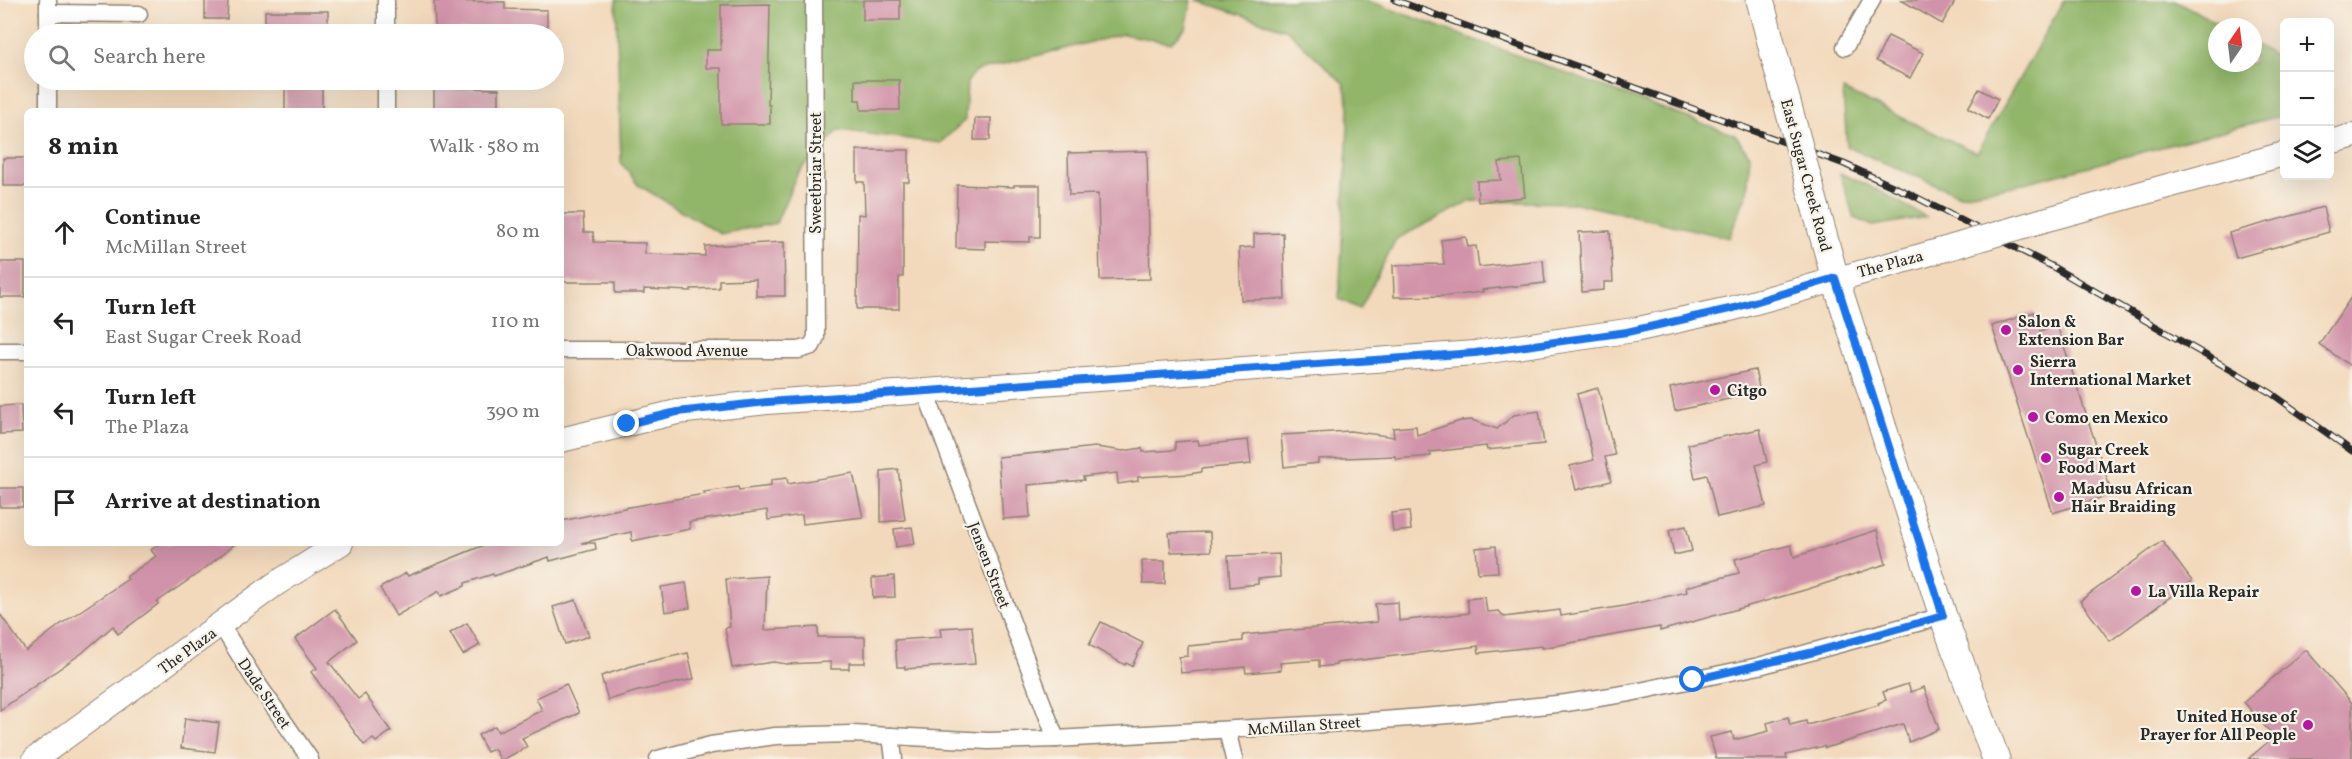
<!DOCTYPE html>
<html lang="en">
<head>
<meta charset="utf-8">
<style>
	:root { --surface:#fff; --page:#f2f2f2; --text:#222; --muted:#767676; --line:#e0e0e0 }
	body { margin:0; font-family:Vollkorn,serif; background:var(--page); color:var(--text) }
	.controls { position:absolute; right:18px; top:18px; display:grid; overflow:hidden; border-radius:9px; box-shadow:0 6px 24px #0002 }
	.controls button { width:54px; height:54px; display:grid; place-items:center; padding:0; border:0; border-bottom:2px solid var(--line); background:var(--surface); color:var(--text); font:30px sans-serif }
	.compass { position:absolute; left:2208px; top:18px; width:54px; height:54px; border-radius:50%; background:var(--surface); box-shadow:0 6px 24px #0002; rotate:14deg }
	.stop { position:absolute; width:18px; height:18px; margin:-14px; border:4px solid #1a73e8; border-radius:50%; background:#fff }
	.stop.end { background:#1a73e8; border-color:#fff; box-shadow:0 2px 6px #0008 }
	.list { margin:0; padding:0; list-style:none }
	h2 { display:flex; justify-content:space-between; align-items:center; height:78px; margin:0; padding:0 24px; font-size:26px }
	h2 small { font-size:20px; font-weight:400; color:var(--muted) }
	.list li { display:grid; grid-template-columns:39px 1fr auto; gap:18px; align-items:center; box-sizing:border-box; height:90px; padding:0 24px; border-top:2px solid var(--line) }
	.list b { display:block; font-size:22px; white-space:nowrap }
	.list p { margin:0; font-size:20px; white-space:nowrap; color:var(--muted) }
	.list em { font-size:20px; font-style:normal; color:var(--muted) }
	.icon { flex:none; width:33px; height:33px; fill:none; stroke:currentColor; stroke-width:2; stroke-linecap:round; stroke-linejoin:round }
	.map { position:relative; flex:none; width:2352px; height:759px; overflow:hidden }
	.search { position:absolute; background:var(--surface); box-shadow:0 6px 24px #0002; left:24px; top:24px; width:540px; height:66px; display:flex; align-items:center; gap:15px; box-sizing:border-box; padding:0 21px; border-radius:33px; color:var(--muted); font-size:22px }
	.panel { position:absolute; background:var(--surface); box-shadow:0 6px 24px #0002; left:24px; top:108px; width:540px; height:438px; border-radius:9px }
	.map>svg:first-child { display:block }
</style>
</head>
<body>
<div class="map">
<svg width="2352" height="759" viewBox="0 0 2352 759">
	<rect width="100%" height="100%" fill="#f7f3e8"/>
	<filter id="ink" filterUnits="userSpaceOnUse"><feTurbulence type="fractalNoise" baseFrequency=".0167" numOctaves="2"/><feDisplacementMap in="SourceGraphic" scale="12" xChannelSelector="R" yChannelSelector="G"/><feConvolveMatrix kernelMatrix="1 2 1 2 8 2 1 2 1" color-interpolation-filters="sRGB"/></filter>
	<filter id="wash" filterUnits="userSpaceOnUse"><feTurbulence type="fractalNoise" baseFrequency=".008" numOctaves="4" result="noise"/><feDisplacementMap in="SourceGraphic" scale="24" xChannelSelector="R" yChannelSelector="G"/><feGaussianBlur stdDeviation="1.35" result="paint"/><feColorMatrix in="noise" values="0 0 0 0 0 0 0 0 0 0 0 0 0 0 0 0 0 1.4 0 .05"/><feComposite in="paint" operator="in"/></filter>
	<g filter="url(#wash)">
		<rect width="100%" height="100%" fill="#f3d9bb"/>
		<g fill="#91b569" stroke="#5e704a" stroke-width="1.5">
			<polygon points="616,0 1192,0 1186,28 1171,43 1123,34 976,71 967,82 965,120 940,143 839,130 797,174 776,223 720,234 638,185 621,162"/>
			<polygon points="1197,0 1366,0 1735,135 1750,156 1747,193 1729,238 1576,203 1471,201 1396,239 1360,309 1339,299 1349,107 1344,84 1287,30"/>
			<polygon points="2064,0 2175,0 2224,27 2217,27 2217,63 2253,63 2253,43 2284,61 2284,115 2013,186 1960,195 1847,147 1843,90 1977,153"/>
			<polygon points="1840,173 1882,192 1926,217 1873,226 1854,218"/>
		</g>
		<g id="blocks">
			<g fill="#d193a9">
				<polygon points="205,0 228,0 227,19 205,19"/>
				<rect x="863" y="0" width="37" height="20"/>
				<polygon points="1901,0 1956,0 1942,24"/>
				<polygon points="434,1 505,2 505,9 547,10 547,30 435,30"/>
				<polygon points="770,4 768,105 770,105 770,124 721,124 721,68 706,68 706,50 721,50 721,5"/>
				<rect x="265" y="11" width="63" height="23"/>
				<polygon points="1888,36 1923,53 1910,78 1876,61"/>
				<rect x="285" y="80" width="37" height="31"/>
				<polygon points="855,80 899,80 900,110 861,110 860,100 855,100"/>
				<polygon points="434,87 499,89 499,111 434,111"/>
				<polygon points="1979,89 1998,99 1988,119 1968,108"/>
				<polygon points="975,118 991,118 990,140 974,140"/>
				<polygon points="857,150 909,150 909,182 903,182 903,277 899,277 899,309 857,309 858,214 865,215 864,182 857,182"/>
				<polygon points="1147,151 1150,279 1100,280 1098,194 1069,195 1068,153"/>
				<rect x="3" y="158" width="24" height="28"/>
				<polygon points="1521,160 1525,197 1478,202 1477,181 1501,180 1499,162"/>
				<polygon points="957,185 1014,187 1014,185 1040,185 1040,237 1030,237 1030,242 985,241 985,249 956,248"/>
				<polygon points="2323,207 2329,232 2236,258 2229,233"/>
				<polygon points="561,214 583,214 584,232 593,232 594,242 645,243 645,254 705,256 705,246 784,242 785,296 756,296 756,279 719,280 719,288 691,289 691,291 644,289 644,293 615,293 615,282 561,282"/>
				<polygon points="1610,231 1613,282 1604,282 1604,290 1582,292 1579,232"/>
				<polygon points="1283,233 1285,299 1241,300 1239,248 1254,247 1254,234"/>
				<polygon points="1466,237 1468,247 1476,246 1479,267 1543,260 1545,283 1482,290 1483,292 1449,296 1394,297 1393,265 1444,264 1441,240"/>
				<rect x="0" y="262" width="25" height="35"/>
				<polygon points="2352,296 2352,367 2319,344"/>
				<polygon points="2034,312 2040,331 2057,325 2112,494 2053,513 1992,326"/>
				<polygon points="1755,370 1760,392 1675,411 1670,388"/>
				<polygon points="1598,388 1615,455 1605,457 1611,481 1576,490 1570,466 1594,460 1577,394"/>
				<polygon points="21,405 22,433 0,434 0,406"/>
				<polygon points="1539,411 1544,444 1487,450 1486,446 1430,452 1431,456 1396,459 1395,456 1318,459 1318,463 1284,467 1281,435 1350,431 1394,437 1393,428 1416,426 1417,435 1460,421 1472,420 1497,429 1514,415"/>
				<polygon points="1760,429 1767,462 1756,465 1766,506 1717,517 1707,475 1695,478 1688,444"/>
				<polygon points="1198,440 1199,445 1248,440 1251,464 1201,469 1201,472 1189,474 1138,477 1138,481 1118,484 1117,473 1083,477 1084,480 1028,485 1030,517 1003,519 998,457 1096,447 1123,451 1142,448 1143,452 1175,450 1175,442"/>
				<polygon points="898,469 905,520 881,522 881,471"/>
				<polygon points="853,473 863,517 803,524 802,515 768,520 767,510 689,522 690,529 632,541 631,532 581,543 595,543 596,549 550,561 549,557 494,576 493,574 465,583 465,586 441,596 439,591 396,616 380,588 406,573 408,576 489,543 561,543 561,521 629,507 705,494 704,492 738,487 739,490 771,486 771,480 787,478 788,484"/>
				<rect x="0" y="488" width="23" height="19"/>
				<polygon points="1409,511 1411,530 1393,532 1391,513"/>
				<polygon points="1686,526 1692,551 1674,555 1669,530"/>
				<polygon points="912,527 915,544 896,547 894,529"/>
				<polygon points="1877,530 1886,564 1805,590 1660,631 1660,627 1542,648 1542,646 1479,653 1478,646 1336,663 1336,665 1319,667 1319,660 1280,663 1281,670 1246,673 1245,667 1181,673 1179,657 1188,656 1188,646 1243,641 1243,635 1377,622 1375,604 1398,602 1399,621 1469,613 1467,599 1485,597 1487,612 1499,611 1504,617 1560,610 1561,616 1624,606 1687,592 1686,587 1739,573 1735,559 1791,545 1794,557"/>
				<polygon points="1210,532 1211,551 1171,552 1169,533"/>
				<polygon points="2162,541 2192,581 2110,641 2080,601"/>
				<polygon points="160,543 236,543 203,570 157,602 158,604 133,623 118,634 113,626 82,653 0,710 0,614 26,651 61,624 128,579 126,577 156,556 151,550"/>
				<polygon points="1496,546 1498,572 1478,573 1476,548"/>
				<polygon points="1279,554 1280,577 1258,579 1258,584 1230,587 1228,556"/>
				<polygon points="1142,561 1165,561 1165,584 1143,584"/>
				<polygon points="767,576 765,630 818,627 818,637 865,637 865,663 849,663 849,669 831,669 831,662 787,664 773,662 732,668 725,628 730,627 726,579"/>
				<polygon points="894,576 895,597 873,598 872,578"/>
				<polygon points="686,583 690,608 665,612 661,587"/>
				<polygon points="576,600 589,636 565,644 553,607"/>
				<polygon points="335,609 357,640 329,662 358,699 365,694 391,731 376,742 373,739 364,745 311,672 317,668 295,639"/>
				<polygon points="1101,622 1143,643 1132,666 1126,663 1125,665 1089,645"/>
				<polygon points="467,623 480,645 463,655 450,633"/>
				<polygon points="972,626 975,664 905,669 905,667 897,667 895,640 941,637 940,628"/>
				<polygon points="2306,650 2352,703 2352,759 2248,759 2274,737 2244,702"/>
				<polygon points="688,653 694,679 638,691 608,700 601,676 638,664"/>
				<polygon points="566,684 579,713 522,738 527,747 504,759 500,759 494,749 487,752 478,735 495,726 498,732 542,710 536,698"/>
				<polygon points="1908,684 1911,692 1924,687 1939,729 1909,742 1903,724 1825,748 1824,746 1786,755 1787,759 1716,759 1710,737 1732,732 1734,740 1769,731 1767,723 1788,717 1790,725 1806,721 1807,725 1879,705 1878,703 1886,700 1883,692"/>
				<polygon points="185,718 219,723 215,752 181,748"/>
			</g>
		</g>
	</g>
	<g filter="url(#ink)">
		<use href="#blocks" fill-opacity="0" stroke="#8f8273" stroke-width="1.5"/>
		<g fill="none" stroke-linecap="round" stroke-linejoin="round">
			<defs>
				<g id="street">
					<polyline points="386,0 386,34"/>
					<polyline points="48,13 139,14"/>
					<polyline points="48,34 48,0"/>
					<polyline points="1845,47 1872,0"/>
					<polyline points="386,80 386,111"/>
					<polyline points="48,111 48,80"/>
					<polyline points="561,350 799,350 812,346 816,337 814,0"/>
					<polyline points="0,351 27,351"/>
					<polyline points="925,391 1056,739"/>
					<polyline points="221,625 253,677 310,759"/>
					<polyline points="1227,730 1234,759"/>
					<polyline points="891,736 894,759"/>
					<polyline points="658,759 711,745 775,736 852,734 988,741 1056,739 1344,723 1461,714 1566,703 1630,693 1759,666 1943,616"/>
				</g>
				<g id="secondary">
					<polyline points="2330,142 2352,136"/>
					<polyline points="2044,220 2284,154"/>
					<polyline points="561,440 677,412 767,402 1475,353 1634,330 1734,308 1942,250"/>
					<polyline points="35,759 274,585 341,543"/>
				</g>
				<g id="primary">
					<polyline points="1760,0 1776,62"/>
					<polyline points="1816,209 1835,278 1943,616 1996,759"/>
				</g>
			</defs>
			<use href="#street" stroke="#8f8273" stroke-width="19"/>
			<use href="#secondary" stroke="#8f8273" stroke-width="26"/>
			<use href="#primary" stroke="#8f8273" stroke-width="29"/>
			<use href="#street" stroke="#fff" stroke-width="16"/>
			<use href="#secondary" stroke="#fff" stroke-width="24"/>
			<use href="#primary" stroke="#fff" stroke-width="27"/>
			<defs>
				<polyline id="rail" points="1395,0 1844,164 1910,194 2053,267 2271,393 2352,451"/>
			</defs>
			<use href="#rail" stroke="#2b2b2b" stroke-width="7"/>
			<use href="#rail" stroke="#f7f3e8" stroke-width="4.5" stroke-dasharray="14" stroke-linecap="butt"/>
			<defs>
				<polyline id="secondary-bridge" points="1942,250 2044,220"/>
				<polyline id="primary-bridge" points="1776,62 1816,209"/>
			</defs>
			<use href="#secondary-bridge" stroke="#8f8273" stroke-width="26" stroke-linecap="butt"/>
			<use href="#primary-bridge" stroke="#8f8273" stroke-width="29" stroke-linecap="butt"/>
			<use href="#secondary-bridge" stroke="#fff" stroke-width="24"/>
			<use href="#primary-bridge" stroke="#fff" stroke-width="27"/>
		</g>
	</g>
	<g fill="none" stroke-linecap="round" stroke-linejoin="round" filter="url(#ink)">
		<polyline stroke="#1a73e8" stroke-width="8" points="627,424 677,412 767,402 1475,353 1627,332 1734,308 1835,278 1943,616 1814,652 1693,680"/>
	</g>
	<g fill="#b5179e" stroke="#f7f3e8" stroke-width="2">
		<circle cx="2006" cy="330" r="6"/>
		<circle cx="2018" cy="370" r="6"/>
		<circle cx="1715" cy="390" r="6"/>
		<circle cx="2033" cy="417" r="6"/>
		<circle cx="2046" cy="458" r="6"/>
		<circle cx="2059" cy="497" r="6"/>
		<circle cx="2136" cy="591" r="6"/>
		<circle cx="2308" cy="725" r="6"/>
	</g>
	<g text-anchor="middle" stroke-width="4.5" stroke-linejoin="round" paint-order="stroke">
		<g font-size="16" fill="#2b2b2b" stroke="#f7f3e8">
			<text transform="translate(815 173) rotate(-90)" y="6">Sweetbriar Street</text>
			<text transform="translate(1807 175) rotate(75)" y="6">East Sugar Creek Road</text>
			<text transform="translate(1890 263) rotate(-15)" y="6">The Plaza</text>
			<text x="687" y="356">Oakwood Avenue</text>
			<text transform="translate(990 565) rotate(69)" y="6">Jensen Street</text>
			<text transform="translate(187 650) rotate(-36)" y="6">The Plaza</text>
			<text transform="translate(265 693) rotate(56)" y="6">Dade Street</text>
			<text transform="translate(1304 725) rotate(-4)" y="6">McMillan Street</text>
		</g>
		<g font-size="16" font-weight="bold" fill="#2b2b2b" stroke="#f7f3e8" text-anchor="start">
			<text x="2018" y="327">Salon &amp;<tspan x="2018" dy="18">Extension Bar</tspan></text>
			<text x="2030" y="367">Sierra<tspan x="2030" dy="18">International Market</tspan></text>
			<text x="1727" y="396">Citgo</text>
			<text x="2045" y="423">Como en Mexico</text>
			<text x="2058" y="455">Sugar Creek<tspan x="2058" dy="18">Food Mart</tspan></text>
			<text x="2071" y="494">Madusu African<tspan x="2071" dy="18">Hair Braiding</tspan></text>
			<text x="2148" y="597">La Villa Repair</text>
			<text x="2296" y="722" text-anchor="end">United House of<tspan x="2296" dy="18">Prayer for All People</tspan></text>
		</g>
	</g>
</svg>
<div class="controls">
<button>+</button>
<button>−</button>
<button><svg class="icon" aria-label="layers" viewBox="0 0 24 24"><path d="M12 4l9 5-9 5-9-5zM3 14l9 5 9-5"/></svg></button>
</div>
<svg class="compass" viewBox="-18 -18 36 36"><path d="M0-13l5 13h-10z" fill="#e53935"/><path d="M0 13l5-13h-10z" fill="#767676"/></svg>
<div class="stop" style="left:1693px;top:680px"></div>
<div class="stop end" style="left:627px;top:424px"></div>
<div class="search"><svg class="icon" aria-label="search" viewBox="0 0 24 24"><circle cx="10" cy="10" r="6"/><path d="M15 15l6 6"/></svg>Search here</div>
<section class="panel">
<h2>8 min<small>Walk · 580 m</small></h2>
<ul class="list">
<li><svg class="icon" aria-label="ahead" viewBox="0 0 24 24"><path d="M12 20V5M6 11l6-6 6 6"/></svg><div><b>Continue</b><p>McMillan Street</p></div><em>80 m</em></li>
<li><svg class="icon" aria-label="left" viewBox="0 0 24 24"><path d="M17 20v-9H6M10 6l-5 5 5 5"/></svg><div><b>Turn left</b><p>East Sugar Creek Road</p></div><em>110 m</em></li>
<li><svg class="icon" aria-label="left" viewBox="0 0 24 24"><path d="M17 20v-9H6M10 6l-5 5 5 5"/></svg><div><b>Turn left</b><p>The Plaza</p></div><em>390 m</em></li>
<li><svg class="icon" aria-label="arrive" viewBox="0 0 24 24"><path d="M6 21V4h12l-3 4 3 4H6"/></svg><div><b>Arrive at destination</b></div></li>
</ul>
</section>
</div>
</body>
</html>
